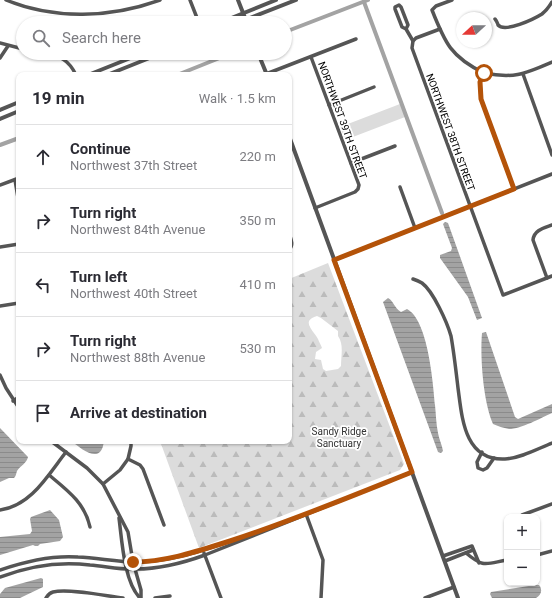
<!DOCTYPE html>
<html lang="en">
<head>
<meta charset="utf-8">
<style>
	:root { --surface:#fff; --page:#f7f7f7; --text:#2b2b33; --muted:#7c7c81; --line:#e1e1e2 }
	body { margin:0; font-family:Roboto,sans-serif; background:var(--page); color:var(--text) }
	.controls { position:absolute; right:12px; bottom:12px; display:grid; overflow:hidden; border-radius:8px; box-shadow:0 1px 3px #0004 }
	.controls button { width:36px; height:36px; display:grid; place-items:center; padding:0; border:0; border-bottom:1px solid var(--line); background:var(--surface); color:var(--text); font:20px sans-serif }
	.compass { position:absolute; left:456px; top:12px; width:36px; height:36px; border-radius:50%; background:var(--surface); box-shadow:0 1px 3px #0004; rotate:249deg }
	.stop { position:absolute; width:12px; height:12px; margin:-9px; border:3px solid #b45309; border-radius:50%; background:#fff }
	.stop.end { background:#b45309; border-color:#fff; box-shadow:0 1px 4px #0008 }
	.list { margin:0; padding:0; list-style:none }
	h2 { display:flex; justify-content:space-between; align-items:center; height:52px; margin:0; padding:0 16px; font-size:17px }
	h2 small { font-size:13px; font-weight:400; color:var(--muted) }
	.list li { display:grid; grid-template-columns:26px 1fr auto; gap:12px; align-items:center; box-sizing:border-box; height:64px; padding:0 16px; border-top:1px solid var(--line) }
	.list b { display:block; font-size:15px; white-space:nowrap }
	.list p { margin:0; font-size:13px; white-space:nowrap; color:var(--muted) }
	.list em { font-size:13px; font-style:normal; color:var(--muted) }
	.icon { flex:none; width:22px; height:22px; fill:none; stroke:currentColor; stroke-width:2; stroke-linecap:round; stroke-linejoin:round }
	.map { position:relative; flex:none; width:552px; height:598px; overflow:hidden }
	.search { position:absolute; background:var(--surface); box-shadow:0 1px 3px #0004; left:16px; top:16px; width:276px; height:44px; display:flex; align-items:center; gap:10px; box-sizing:border-box; padding:0 14px; border-radius:22px; color:var(--muted); font-size:15px }
	.panel { position:absolute; background:var(--surface); box-shadow:0 1px 3px #0004; left:16px; top:72px; width:276px; height:372px; border-radius:8px }
	.map>svg:first-child { display:block }
</style>
</head>
<body>
<div class="map">
<svg width="552" height="598" viewBox="0 0 552 598">
	<defs>
		<pattern id="forest-firs" width="22" height="20" patternUnits="userSpaceOnUse"><rect width="22" height="20" fill="#dcdcdc"/><path d="M5 1l3.5 6h-7zM16 11l3.5 6h-7z" fill="#bbb"/></pattern>
		<pattern id="water-rules" width="6" height="5" patternUnits="userSpaceOnUse"><rect width="6" height="5" fill="#a3a3a3"/><path d="M0 2.5h6" fill="none" stroke="#8b8b8b"/></pattern>
	</defs>
	<rect width="100%" height="100%" fill="#fff"/>
	<polygon fill="#dcdcdc" points="400,104 405,117 345,140 340,127"/>
	<path fill="url(#forest-firs)" fill-rule="evenodd" d="M328 263 404 464 400 470 199 548 160 441H289V279ZM317 316 321 318 338 331V336C344 344 341 356 341 366L338 369 326 371 323 369 321 360 315 359 316 352 322 348C321 345 319 342 318 339 314 331 300 321 317 316Z"/>
	<g fill="url(#water-rules)">
		<polygon points="445,222 448,223 482,318 477,320 468,297 440,258 440,255 451,251 452,248 443,224"/>
		<path d="M388 298C394 301 394 308 401 312L407 309C428 320 433 382 435 405 436 414 436 424 438 433 439 439 442 445 443 451L441 453 438 452 383 302Z"/>
		<path d="M486 332 515 417 518 419 552 404V413C541 418 521 429 509 429 503 428 498 426 493 424 483 401 480 357 482 333Z"/>
		<path d="M0 428 28 457C27 463 20 466 17 471 16 474 16 476 14 478H9L0 482Z"/>
		<path d="M71 441H104C101 466 82 449 71 441Z"/>
		<polygon points="50,510 59,520 63,537 60,541 40,544 38,546 35,546 33,545 0,555 0,537 30,534 32,531 30,519 31,517"/>
		<polygon points="41,578 43,579 43,587 20,598 0,598 0,594 5,588"/>
		<path d="M535 585H539C543 590 541 595 536 598H492L490 594 491 592Z"/>
	</g>
	<g fill="none" stroke-linecap="round" stroke-linejoin="round">
		<g stroke="#a3a3a3" stroke-width="4">
			<polyline points="364,2 442,213"/>
			<polyline points="285,32 368,0"/>
			<polyline points="177,75 232,53"/>
			<polyline points="0,145 19,138"/>
		</g>
		<g stroke="#555" stroke-width="3.5">
			<path d="M6 0C54 20 111 18 160 0"/>
			<polyline points="190,0 199,23"/>
			<path d="M452 0 436 6 432 10C445 43 451 57 484 73L480 82 481 99 514 189"/>
			<path d="M495 19C496 20 498 24 498 25 505 33 534 19 542 14 546 11 549 7 552 2"/>
			<polyline points="406,29 408,25 401,7 399,5 395,7 395,9 402,27 406,29 413,41"/>
			<polyline points="440,29 416,38 413,41 412,48 503,295 552,276"/>
			<polyline points="0,43 23,49"/>
			<path d="M43 53C59 55 69 60 76 75"/>
			<polyline points="311,57 359,185 358,189 355,192 315,208"/>
			<polyline points="0,58 8,46"/>
			<path d="M484 73C514 79 524 74 552 62"/>
			<polyline points="266,74 356,39"/>
			<polyline points="523,74 552,155"/>
			<polyline points="329,105 374,87"/>
			<polyline points="351,163 395,146"/>
			<polyline points="15,180 19,204"/>
			<polyline points="0,185 19,178"/>
			<polyline points="400,187 415,228"/>
			<path d="M289 233C291 239 294 245 289 250"/>
			<polyline points="0,247 19,244"/>
			<polyline points="334,260 552,174"/>
			<path d="M547 278 533 240C534 230 544 228 552 225"/>
			<path d="M413 279C416 280 419 281 422 283 433 291 447 322 451 336 454 353 456 371 458 388 462 417 464 461 505 459 521 458 537 449 552 443"/>
			<polyline points="0,306 19,303"/>
			<polyline points="0,375 6,388 19,408"/>
			<polyline points="13,401 19,397"/>
			<polyline points="51,441 87,468 103,484 128,532 133,562 141,590 141,598"/>
			<polyline points="131,441 131,446 128,459 140,465 143,469 164,525"/>
			<polyline points="482,452 477,462 478,468 483,470 487,468 494,458"/>
			<path d="M49 475C67 490 85 503 90 527"/>
			<polyline points="103,484 120,470 128,459"/>
			<path d="M0 510C31 506 48 475 66 452"/>
			<polyline points="306,514 323,560 321,598"/>
			<polyline points="520,517 522,515 552,504"/>
			<path d="M119 518C122 541 124 582 140 598"/>
			<polyline points="204,553 221,598"/>
			<path d="M466 553C484 568 485 564 507 560"/>
			<polyline points="537,555 552,551"/>
			<polyline points="443,556 472,546 479,563"/>
			<polyline points="445,561 473,550"/>
			<path d="M0 570C26 561 51 555 78 557 100 558 121 563 142 562 176 561 208 548 240 538"/>
			<path d="M0 577C29 566 59 561 90 565 105 566 121 570 136 569 160 569 183 563 205 555L412 472"/>
			<path d="M46 598C48 595 49 593 53 592 68 588 106 596 123 598"/>
			<polyline points="155,598 170,596"/>
			<polyline points="425,598 454,587"/>
		</g>
		<g stroke="#555" stroke-width="4">
			<polyline points="238,0 247,23"/>
			<polyline points="219,23 276,0"/>
			<polyline points="237,23 296,0"/>
			<polyline points="258,53 267,75"/>
			<polyline points="88,75 143,53"/>
			<polyline points="107,75 162,53"/>
			<polyline points="0,110 19,102"/>
			<polyline points="0,119 19,111"/>
			<polyline points="289,136 458,598"/>
		</g>
	</g>
	<g fill="none" stroke-linecap="round" stroke-linejoin="round">
		<path stroke="#b45309" stroke-width="5" d="M133 562C167 562 198 551 230 541 292 521 352 496 412 472L334 260 514 189 481 99 480 82 484 73"/>
	</g>
	<g text-anchor="middle" stroke-width="3.5" stroke-linejoin="round" paint-order="stroke">
		<g font-size="10" fill="#000" stroke="#fff">
			<text transform="translate(343 120) rotate(70)" y="4">NORTHWEST 39TH STREET</text>
			<text transform="translate(451 132) rotate(70)" y="4">NORTHWEST 38TH STREET</text>
		</g>
		<g font-size="10" fill="#333" stroke="#fff">
			<text x="339" y="435">Sandy Ridge<tspan x="339" dy="12">Sanctuary</tspan></text>
		</g>
	</g>
</svg>
<div class="controls">
<button>+</button>
<button>−</button>
</div>
<svg class="compass" viewBox="-18 -18 36 36"><path d="M0-13l5 13h-10z" fill="#e53935"/><path d="M0 13l5-13h-10z" fill="#7c7c81"/></svg>
<div class="stop" style="left:484px;top:73px"></div>
<div class="stop end" style="left:133px;top:562px"></div>
<div class="search"><svg class="icon" aria-label="search" viewBox="0 0 24 24"><circle cx="10" cy="10" r="6"/><path d="M15 15l6 6"/></svg>Search here</div>
<section class="panel">
<h2>19 min<small>Walk · 1.5 km</small></h2>
<ul class="list">
<li><svg class="icon" aria-label="ahead" viewBox="0 0 24 24"><path d="M12 20V5M6 11l6-6 6 6"/></svg><div><b>Continue</b><p>Northwest 37th Street</p></div><em>220 m</em></li>
<li><svg class="icon" aria-label="right" viewBox="0 0 24 24"><path d="M7 20v-9h11M14 6l5 5-5 5"/></svg><div><b>Turn right</b><p>Northwest 84th Avenue</p></div><em>350 m</em></li>
<li><svg class="icon" aria-label="left" viewBox="0 0 24 24"><path d="M17 20v-9H6M10 6l-5 5 5 5"/></svg><div><b>Turn left</b><p>Northwest 40th Street</p></div><em>410 m</em></li>
<li><svg class="icon" aria-label="right" viewBox="0 0 24 24"><path d="M7 20v-9h11M14 6l5 5-5 5"/></svg><div><b>Turn right</b><p>Northwest 88th Avenue</p></div><em>530 m</em></li>
<li><svg class="icon" aria-label="arrive" viewBox="0 0 24 24"><path d="M6 21V4h12l-3 4 3 4H6"/></svg><div><b>Arrive at destination</b></div></li>
</ul>
</section>
</div>
</body>
</html>
